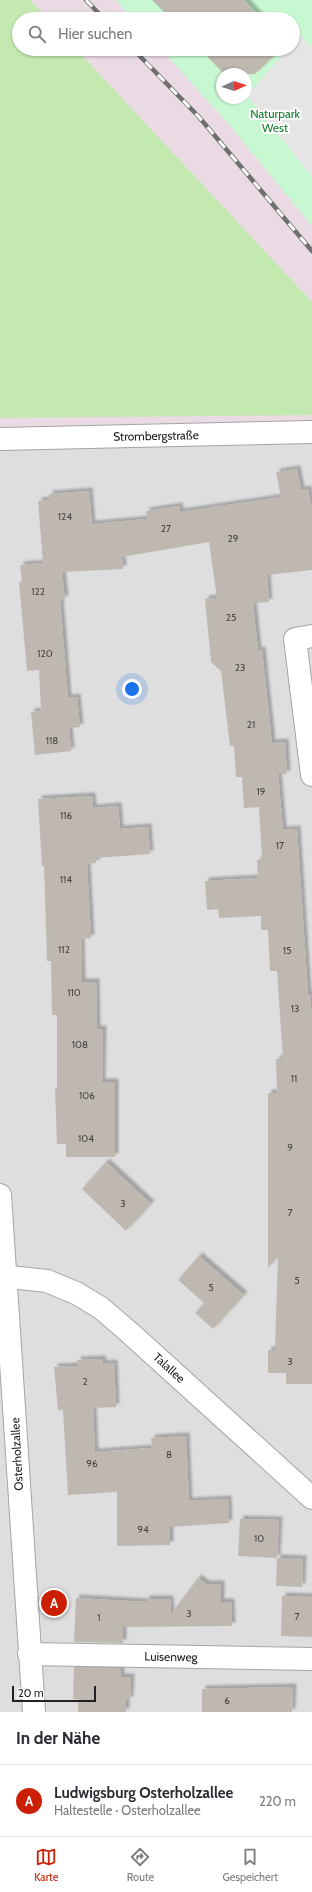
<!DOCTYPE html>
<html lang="de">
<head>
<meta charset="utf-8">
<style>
	:root { --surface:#fff; --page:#f2f2f3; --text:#2b2b33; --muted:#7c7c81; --line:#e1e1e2; --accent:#cb2006 }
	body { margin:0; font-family:Cabin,sans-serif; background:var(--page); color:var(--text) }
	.compass { position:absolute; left:216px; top:68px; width:36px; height:36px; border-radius:50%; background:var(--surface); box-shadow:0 1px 3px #0004; rotate:87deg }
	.scale { position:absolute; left:12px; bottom:10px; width:84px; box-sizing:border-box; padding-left:4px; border:2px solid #212121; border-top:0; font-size:11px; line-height:14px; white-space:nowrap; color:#212121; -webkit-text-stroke:3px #fff; paint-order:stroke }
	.you { position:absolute; left:132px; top:689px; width:14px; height:14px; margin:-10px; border:3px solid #fff; border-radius:50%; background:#1a73e8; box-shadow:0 0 0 6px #1a73e833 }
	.badge { display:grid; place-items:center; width:26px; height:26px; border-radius:50%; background:var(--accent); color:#fff; font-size:13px; font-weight:700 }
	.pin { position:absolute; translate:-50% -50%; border:2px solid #fff; box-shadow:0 1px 4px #0006 }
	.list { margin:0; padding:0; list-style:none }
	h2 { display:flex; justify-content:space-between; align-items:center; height:52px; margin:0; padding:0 16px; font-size:17px }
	h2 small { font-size:13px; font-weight:400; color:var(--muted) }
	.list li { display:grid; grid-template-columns:26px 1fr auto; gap:12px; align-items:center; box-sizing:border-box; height:72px; padding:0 16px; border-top:1px solid var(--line) }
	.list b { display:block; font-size:15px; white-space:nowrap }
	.list p { margin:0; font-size:13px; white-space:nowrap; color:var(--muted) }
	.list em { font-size:13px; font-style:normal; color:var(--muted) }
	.icon { flex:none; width:22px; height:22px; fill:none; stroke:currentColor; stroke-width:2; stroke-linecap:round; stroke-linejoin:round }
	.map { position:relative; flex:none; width:312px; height:1712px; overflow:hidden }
	.search { position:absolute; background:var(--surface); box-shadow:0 1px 3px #0004; left:12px; right:12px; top:12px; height:44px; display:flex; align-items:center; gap:10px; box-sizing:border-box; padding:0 14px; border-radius:22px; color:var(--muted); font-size:15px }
	.sheet { height:124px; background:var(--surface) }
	nav { display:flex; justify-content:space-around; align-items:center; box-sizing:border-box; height:56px; border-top:1px solid var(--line); background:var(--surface); font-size:11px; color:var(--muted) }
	nav a { display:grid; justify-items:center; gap:2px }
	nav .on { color:var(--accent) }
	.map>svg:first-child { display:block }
</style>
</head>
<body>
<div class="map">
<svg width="312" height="1712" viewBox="0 0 312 1712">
	<defs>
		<filter id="shadow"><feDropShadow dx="3.5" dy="-3.5" stdDeviation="1" flood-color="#0004"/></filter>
	</defs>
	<rect width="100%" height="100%" fill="#f1efe7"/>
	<polygon fill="#dfdede" points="312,432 312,1712 0,1712 0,439"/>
	<path fill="#e9dae4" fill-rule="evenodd" d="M0 0H312V432L0 439ZM19 19H293V49H19ZM222 74H246V98H222Z"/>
	<polygon fill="#c4e9b0" points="0,0 30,0 48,19 19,19 19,49 76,49 312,302 312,415 0,418"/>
	<path fill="#c7f8d1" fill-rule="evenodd" d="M116 0H312V226L227 122 161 49H293V19H133ZM222 74H246V98H222Z"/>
	<polygon fill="#e5e5e5" points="300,34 312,48 312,177 247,95 287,49 293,49 293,43"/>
	<g fill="#beb8b1" filter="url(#shadow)">
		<polygon points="152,0 244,0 262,19 171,19"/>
		<polygon points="200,49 281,49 255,74 224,74"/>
		<polygon points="297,469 301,490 308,489 312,509 312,570 267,575 269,602 253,603 258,651 262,650 272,743 285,742 287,774 278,774 283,830 297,829 308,994 310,994 312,1020 312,1384 286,1384 286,1373 268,1373 268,1350 275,1350 278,1256 268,1268 268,1093 277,1093 276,1059 283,1059 277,971 270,971 268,930 261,930 261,916 219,918 218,909 207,910 205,881 258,878 257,860 262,859 259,807 244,808 242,777 236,777 234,746 230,746 221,671 211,662 205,599 217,598 209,542 122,557 123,569 62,572 65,599 60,600 68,698 77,697 80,727 69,728 71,751 35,755 31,712 41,711 39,670 27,671 19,582 22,581 20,565 43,563 38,501 50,500 49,494 89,491 92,524 147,519 146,511 179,506 180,512 281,497 276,472"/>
		<polygon points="92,796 93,808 118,806 120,829 148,827 150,854 96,858 96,863 87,864 91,938 81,939 82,982 96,982 97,1029 103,1029 102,1082 115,1082 115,1157 66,1157 66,1144 57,1144 55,1089 57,1089 57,1015 52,1015 51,961 47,961 44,866 42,866 38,799"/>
		<polygon points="106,1162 151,1204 126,1231 82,1189"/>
		<polygon points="199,1256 244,1295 213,1329 195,1313 204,1303 178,1280"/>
		<polygon points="102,1359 103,1364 114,1363 116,1407 93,1408 95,1452 152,1448 151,1438 186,1436 189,1501 228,1499 229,1523 170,1527 170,1545 117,1546 117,1492 68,1495 63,1410 58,1410 54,1367 78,1366 77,1360"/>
		<polygon points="240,1519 279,1520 277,1558 238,1556"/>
		<polygon points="277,1558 303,1559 302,1587 276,1586"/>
		<polygon points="198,1578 206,1584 221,1584 221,1602 231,1602 232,1626 123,1627 123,1643 74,1642 76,1598 146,1602 146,1599 170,1599 171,1614"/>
		<polygon points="282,1596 312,1597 312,1637 281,1636"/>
		<polygon points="74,1667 121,1668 121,1677 131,1677 130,1700 126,1700 126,1712 78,1712 78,1699 73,1699"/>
		<polygon points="293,1687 292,1712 202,1712 202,1689"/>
	</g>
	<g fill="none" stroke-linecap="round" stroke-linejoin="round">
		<defs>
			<g id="minor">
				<polyline points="0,439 312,432"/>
				<polyline points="312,636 295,639 312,775"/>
				<polyline points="0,1195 34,1712"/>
				<polyline points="0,1276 47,1281 76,1293 101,1308 130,1333 312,1498"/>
				<polyline points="29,1654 312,1659"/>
			</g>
		</defs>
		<use href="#minor" stroke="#a5a5a5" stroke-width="24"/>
		<use href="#minor" stroke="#fff" stroke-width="22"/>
		<defs>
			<g id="rail">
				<polyline points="86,0 104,19"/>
				<polyline points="133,49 199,117 312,251"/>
			</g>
		</defs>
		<use href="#rail" stroke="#6f6f6f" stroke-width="4.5"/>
		<use href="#rail" stroke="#fff" stroke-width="3" stroke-dasharray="9" stroke-linecap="butt"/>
	</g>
	<g text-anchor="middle" stroke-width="4" stroke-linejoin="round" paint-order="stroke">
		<g font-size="10" fill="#484745">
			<text x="65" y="520">124</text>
			<text x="166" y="532">27</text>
			<text x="233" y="542">29</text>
			<text x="38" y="595">122</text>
			<text x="231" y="621">25</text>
			<text x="45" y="657">120</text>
			<text x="240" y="671">23</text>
			<text x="251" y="728">21</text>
			<text x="52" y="744">118</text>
			<text x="261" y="795">19</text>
			<text x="66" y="819">116</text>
			<text x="280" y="849">17</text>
			<text x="66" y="883">114</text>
			<text x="64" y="953">112</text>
			<text x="287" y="954">15</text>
			<text x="74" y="996">110</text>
			<text x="295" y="1012">13</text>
			<text x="80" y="1048">108</text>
			<text x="294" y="1082">11</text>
			<text x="87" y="1099">106</text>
			<text x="86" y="1142">104</text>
			<text x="290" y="1151">9</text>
			<text x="123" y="1207">3</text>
			<text x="290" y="1216">7</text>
			<text x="297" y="1284">5</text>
			<text x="211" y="1291">5</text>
			<text x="290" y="1365">3</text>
			<text x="85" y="1385">2</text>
			<text x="169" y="1458">8</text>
			<text x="92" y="1467">96</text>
			<text x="143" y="1533">94</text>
			<text x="259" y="1542">10</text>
			<text x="189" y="1617">3</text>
			<text x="297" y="1620">7</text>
			<text x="99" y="1621">1</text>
			<text x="227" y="1704">6</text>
		</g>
		<g font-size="12" fill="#0f7e27" stroke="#fff">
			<text x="275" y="118">Naturpark<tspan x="275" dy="14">West</tspan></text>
		</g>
		<g font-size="12" fill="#212121" stroke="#fff">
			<text transform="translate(156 436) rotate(-1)" y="4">Strombergstraße</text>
			<text transform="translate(169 1368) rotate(42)" y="4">Talallee</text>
			<text transform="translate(17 1454) rotate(-93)" y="4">Osterholzallee</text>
			<text transform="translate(171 1657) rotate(1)" y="4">Luisenweg</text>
		</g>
	</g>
</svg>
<svg class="compass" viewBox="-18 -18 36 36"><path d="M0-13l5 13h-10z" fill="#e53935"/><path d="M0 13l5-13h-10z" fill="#7c7c81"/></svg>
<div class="scale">20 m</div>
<div class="you"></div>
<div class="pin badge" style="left:54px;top:1603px">A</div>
<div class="search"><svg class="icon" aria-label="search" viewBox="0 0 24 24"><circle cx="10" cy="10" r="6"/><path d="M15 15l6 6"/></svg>Hier suchen</div>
</div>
<section class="sheet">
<h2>In der Nähe<small></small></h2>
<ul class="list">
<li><span class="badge">A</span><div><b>Ludwigsburg Osterholzallee</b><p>Haltestelle · Osterholzallee</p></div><em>220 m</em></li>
</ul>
</section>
<nav>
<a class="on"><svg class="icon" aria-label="map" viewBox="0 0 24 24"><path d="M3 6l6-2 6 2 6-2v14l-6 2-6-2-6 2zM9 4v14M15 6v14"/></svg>Karte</a>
<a><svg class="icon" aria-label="directions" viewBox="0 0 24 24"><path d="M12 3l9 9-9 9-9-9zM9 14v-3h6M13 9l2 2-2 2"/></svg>Route</a>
<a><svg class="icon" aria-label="saved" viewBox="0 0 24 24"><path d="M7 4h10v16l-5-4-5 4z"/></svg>Gespeichert</a>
</nav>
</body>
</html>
